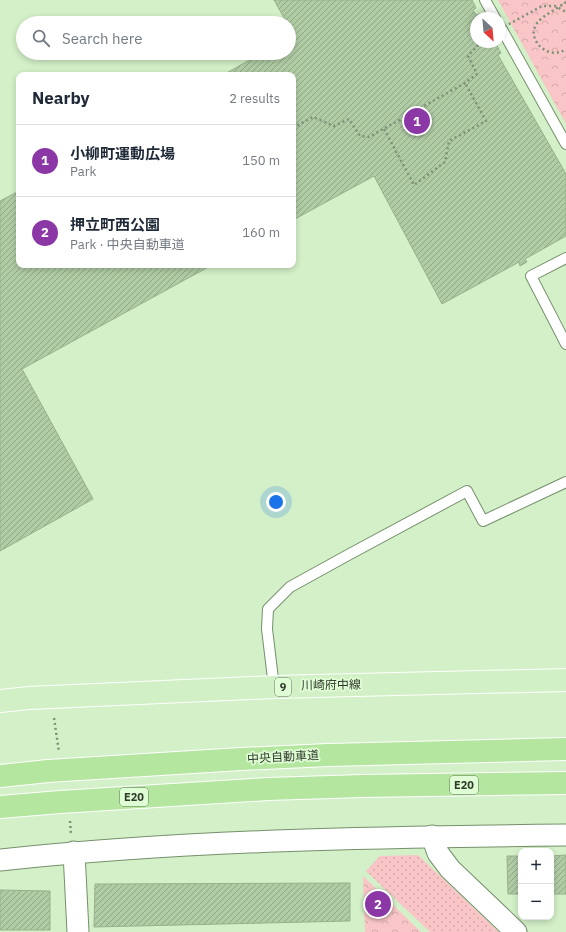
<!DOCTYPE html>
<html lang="en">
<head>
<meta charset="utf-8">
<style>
	:root { --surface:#fff; --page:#f2f2f3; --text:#1f2937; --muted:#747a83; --line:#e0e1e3; --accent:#8b37a5 }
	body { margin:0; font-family:"IBM Plex Sans","Noto Sans JP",sans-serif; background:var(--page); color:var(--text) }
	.controls { position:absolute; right:12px; bottom:12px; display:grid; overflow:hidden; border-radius:8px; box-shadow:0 2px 6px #0003 }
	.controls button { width:36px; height:36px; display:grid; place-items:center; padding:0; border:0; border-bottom:1px solid var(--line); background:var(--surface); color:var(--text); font:20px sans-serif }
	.compass { position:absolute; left:470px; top:12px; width:36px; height:36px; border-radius:50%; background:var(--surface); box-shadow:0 2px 6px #0003; rotate:154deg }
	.you { position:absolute; left:276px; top:502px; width:14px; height:14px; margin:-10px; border:3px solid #fff; border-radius:50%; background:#1a73e8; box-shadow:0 0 0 6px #1a73e833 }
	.badge { display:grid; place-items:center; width:26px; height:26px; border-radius:50%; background:var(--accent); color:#fff; font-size:13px; font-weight:700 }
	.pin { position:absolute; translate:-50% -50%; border:2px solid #fff; box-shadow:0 1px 4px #0006 }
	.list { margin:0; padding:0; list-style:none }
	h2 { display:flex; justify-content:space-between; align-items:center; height:52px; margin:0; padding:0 16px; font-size:17px }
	h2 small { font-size:13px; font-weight:400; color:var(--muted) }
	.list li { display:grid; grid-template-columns:26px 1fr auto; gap:12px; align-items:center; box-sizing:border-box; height:72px; padding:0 16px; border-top:1px solid var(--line) }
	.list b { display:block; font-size:15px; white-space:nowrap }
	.list p { margin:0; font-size:13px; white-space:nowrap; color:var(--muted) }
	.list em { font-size:13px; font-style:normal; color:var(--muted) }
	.icon { flex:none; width:22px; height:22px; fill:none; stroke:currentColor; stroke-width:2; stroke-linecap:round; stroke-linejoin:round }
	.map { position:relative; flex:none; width:566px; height:932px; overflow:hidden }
	.search { position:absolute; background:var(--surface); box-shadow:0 2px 6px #0003; left:16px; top:16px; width:280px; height:44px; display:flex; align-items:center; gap:10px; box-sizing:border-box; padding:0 14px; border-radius:22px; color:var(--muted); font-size:15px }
	.panel { position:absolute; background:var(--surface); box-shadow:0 2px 6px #0003; left:16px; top:72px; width:280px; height:196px; border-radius:8px }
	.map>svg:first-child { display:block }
</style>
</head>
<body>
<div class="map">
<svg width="566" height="932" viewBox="0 0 566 932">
	<defs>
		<pattern id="grass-dots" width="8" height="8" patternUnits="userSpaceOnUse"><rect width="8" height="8" fill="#f9c5c6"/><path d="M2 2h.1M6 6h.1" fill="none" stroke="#d6aaaa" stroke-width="1.8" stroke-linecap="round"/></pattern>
		<pattern id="park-crowns" width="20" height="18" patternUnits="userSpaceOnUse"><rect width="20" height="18" fill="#f9c5c6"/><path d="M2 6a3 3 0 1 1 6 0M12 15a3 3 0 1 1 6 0" fill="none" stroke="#d6aaaa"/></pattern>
		<pattern id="building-hatch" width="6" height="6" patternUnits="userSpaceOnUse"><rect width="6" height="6" fill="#b0cca5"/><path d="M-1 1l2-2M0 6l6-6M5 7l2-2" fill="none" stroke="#90a787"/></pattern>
	</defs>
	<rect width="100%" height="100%" fill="#d3f0c8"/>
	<polygon fill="url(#grass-dots)" points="418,855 499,932 430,932 366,871 380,856"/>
	<g fill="url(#park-crowns)">
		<polygon points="498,0 566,0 566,124"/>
		<polygon points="363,876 421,932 365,932"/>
	</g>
	<g fill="url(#building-hatch)" stroke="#96b18b">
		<polygon points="274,0 472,0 476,8 473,10 476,15 480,14 482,18 476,18 476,42 495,42 501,53 498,55 566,174 566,236 525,259 527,262 520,266 519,262 442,304 374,176 293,220 293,75 223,75 262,53 289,53 289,37 293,35 289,27 289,23 287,23"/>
		<polygon points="19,191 19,265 212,265 22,369 93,499 0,551 0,201"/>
		<polygon points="566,855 566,894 551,894 551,856"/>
		<polygon points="507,856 521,856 521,894 508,894"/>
		<polygon points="350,883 350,921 94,927 95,884"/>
		<polygon points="0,890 50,891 50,930 0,930"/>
	</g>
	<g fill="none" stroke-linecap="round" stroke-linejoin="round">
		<defs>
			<g id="service">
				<polyline points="485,0 495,18"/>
				<polyline points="500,26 566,144"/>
				<polyline points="566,258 531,276 566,344"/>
				<polyline points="274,687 267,629 268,609 290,587 348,555 467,491 483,521 566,482"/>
			</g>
			<g id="minor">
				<polyline points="432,836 438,853 450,869 516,932"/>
				<polyline points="74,852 78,932"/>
				<path d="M0 860C188 840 377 837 566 835"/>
			</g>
			<polyline id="primary" points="0,701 29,698 274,687 566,680"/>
			<g id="motorway">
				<polyline points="0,776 48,771 241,759 328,755 566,749"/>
				<polyline points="0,807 60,802 268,789 362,786 566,783"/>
			</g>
		</defs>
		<use href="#service" stroke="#75906b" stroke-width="12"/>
		<use href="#minor" stroke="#75906b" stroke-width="23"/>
		<use href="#primary" stroke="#fff" stroke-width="24"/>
		<use href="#motorway" stroke="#fff" stroke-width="24"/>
		<g stroke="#7e9176" stroke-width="2.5" stroke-dasharray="2 3" stroke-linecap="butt">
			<path d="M566 2C558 8 544 15 538 22 524 38 548 62 566 49"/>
			<polyline points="293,128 313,117 334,126 349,119 360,136 369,137 465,83 477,74 468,56 481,42"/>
			<polyline points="384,129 414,185 445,162 449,141 486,121 465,83"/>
			<polyline points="54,718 59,752"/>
			<polyline points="70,821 71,834"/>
		</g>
		<use href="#service" stroke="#fff" stroke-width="10"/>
		<use href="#minor" stroke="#fff" stroke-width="21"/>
		<use href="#primary" stroke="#d2f0c6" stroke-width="22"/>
		<use href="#motorway" stroke="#b4e6a0" stroke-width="22"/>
		<polyline stroke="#7e9176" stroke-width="2.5" stroke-dasharray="2 3" stroke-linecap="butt" points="500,29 542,6 555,6 566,12"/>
	</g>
	<g text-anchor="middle" stroke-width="3.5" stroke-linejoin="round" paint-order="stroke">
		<g fill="#e0fed5" stroke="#65765e" stroke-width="1">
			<rect x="275" y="678" width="16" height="18" rx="3"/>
			<rect x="450" y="776" width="28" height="18" rx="3"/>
			<rect x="120" y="788" width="28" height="18" rx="3"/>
		</g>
		<g font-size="11" font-weight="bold" fill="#303b2b">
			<text x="283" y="691">9</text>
			<text x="464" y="789">E20</text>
			<text x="134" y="801">E20</text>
		</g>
		<g font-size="12" fill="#303b2b" stroke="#e0fed5">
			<text transform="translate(331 685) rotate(-1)" y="4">川崎府中線</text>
			<text transform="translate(283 757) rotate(-3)" y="4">中央自動車道</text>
		</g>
	</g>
</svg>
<div class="controls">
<button>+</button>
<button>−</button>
</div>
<svg class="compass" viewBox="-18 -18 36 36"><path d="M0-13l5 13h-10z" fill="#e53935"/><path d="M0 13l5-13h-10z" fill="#747a83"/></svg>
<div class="you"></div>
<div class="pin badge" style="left:417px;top:121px">1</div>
<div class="pin badge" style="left:378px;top:904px">2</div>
<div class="search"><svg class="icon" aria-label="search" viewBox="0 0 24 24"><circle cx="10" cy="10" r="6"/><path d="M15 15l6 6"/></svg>Search here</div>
<section class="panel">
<h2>Nearby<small>2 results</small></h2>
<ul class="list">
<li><span class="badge">1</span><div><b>小柳町運動広場</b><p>Park</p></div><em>150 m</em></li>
<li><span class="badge">2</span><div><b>押立町西公園</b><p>Park · 中央自動車道</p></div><em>160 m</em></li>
</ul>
</section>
</div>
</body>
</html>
